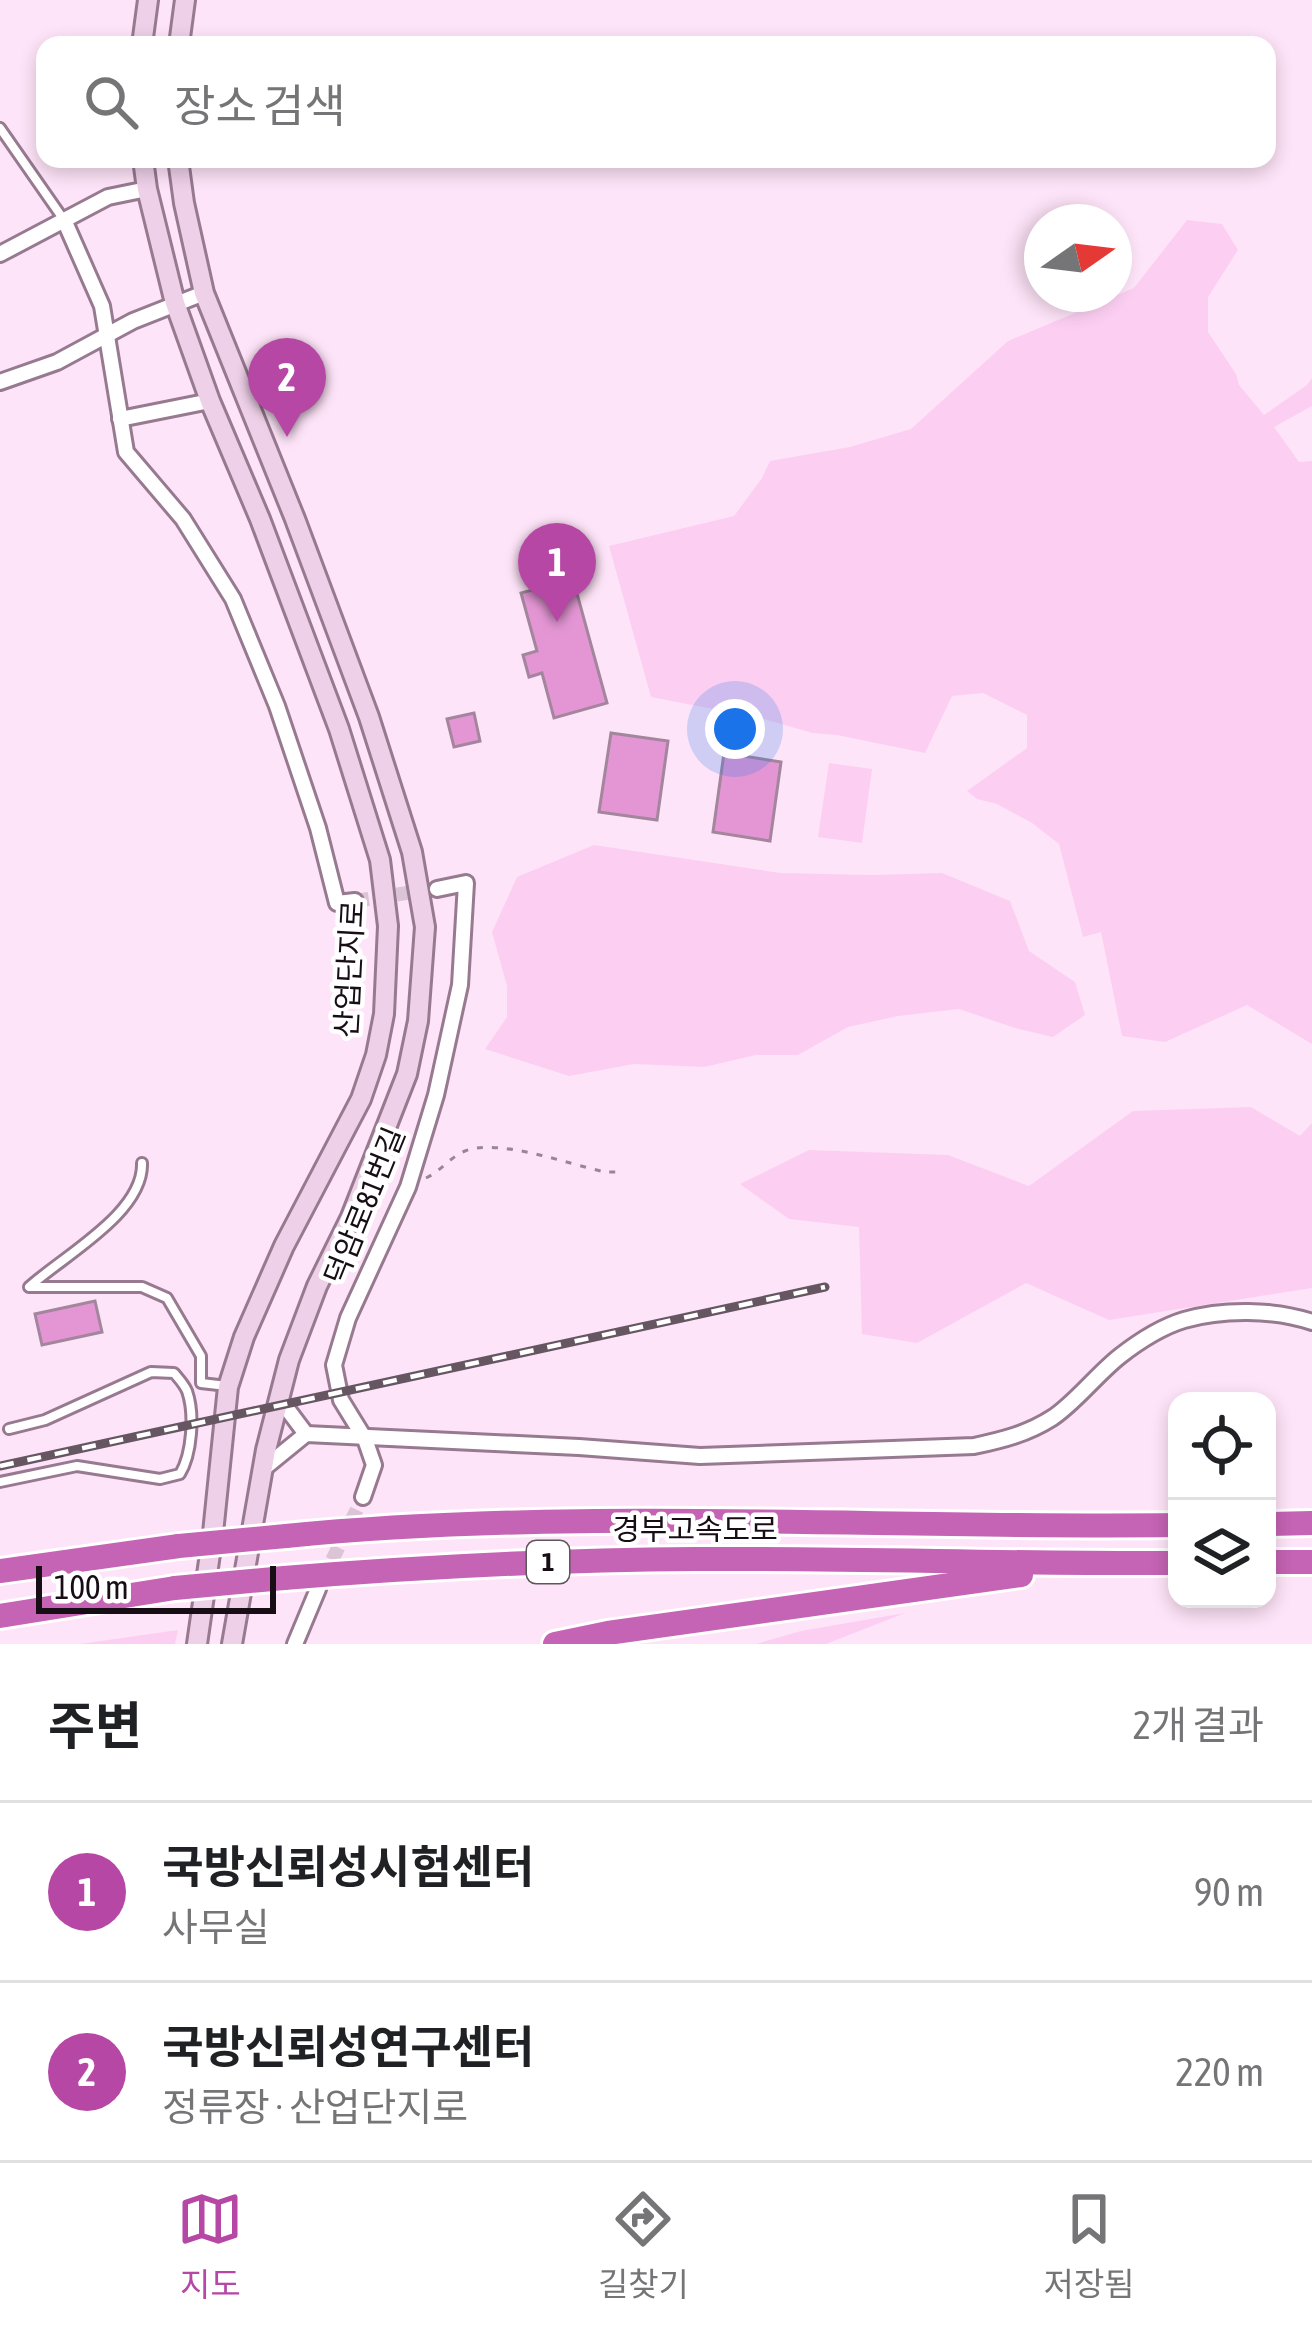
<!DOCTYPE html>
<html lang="ko">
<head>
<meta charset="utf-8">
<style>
	:root { --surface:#fff; --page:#f2f2f2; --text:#202124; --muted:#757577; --line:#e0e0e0; --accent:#b647a5 }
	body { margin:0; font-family:"Asap Condensed","Noto Sans KR",sans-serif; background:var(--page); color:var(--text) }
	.controls { position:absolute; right:36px; bottom:36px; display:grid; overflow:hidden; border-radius:24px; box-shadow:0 6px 18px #0003 }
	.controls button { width:108px; height:108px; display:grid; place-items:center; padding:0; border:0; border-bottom:3px solid var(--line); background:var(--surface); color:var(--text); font:60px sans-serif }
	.compass { position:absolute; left:1024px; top:204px; width:108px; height:108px; border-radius:50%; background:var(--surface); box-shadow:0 6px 18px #0003; rotate:76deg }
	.scale { position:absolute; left:36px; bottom:30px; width:240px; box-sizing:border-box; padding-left:12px; border:6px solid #170d15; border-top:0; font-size:33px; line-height:42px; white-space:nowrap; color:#170d15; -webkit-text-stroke:9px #fff; paint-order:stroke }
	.you { position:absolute; left:735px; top:729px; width:42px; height:42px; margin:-30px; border:9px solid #fff; border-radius:50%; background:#1a73e8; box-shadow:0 0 0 18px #1a73e833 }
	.badge { display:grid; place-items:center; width:78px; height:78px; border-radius:50%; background:var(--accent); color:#fff; font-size:39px; font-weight:700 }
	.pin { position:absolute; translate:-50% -99px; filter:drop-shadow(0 3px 6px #0008) }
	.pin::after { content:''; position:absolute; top:63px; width:42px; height:36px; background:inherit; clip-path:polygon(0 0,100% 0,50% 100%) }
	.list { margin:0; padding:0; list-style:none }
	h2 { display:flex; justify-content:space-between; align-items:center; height:156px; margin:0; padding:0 48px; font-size:51px }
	h2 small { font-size:39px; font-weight:400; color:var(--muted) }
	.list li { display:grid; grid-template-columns:78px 1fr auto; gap:36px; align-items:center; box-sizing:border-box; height:180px; padding:0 48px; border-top:3px solid var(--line) }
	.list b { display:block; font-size:45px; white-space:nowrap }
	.list p { margin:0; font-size:39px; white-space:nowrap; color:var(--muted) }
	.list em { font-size:39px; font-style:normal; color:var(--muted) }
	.icon { flex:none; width:66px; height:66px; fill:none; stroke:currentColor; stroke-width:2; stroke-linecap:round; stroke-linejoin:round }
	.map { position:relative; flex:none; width:1312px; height:1644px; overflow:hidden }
	.search { position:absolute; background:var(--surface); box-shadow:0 6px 18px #0003; left:36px; right:36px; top:36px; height:132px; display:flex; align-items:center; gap:30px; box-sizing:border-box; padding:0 42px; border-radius:24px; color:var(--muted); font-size:45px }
	.sheet { height:516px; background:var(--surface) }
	nav { display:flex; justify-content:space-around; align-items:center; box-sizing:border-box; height:168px; border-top:3px solid var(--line); background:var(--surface); font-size:33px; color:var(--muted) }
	nav a { display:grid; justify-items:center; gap:6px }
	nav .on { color:var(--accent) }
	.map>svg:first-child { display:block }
</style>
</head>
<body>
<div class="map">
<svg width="1312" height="1644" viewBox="0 0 1312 1644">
	<rect width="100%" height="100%" fill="#fee4f8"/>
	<g fill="#fccff2">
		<polygon points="1187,220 1222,224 1238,250 1208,297 1208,332 1236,374 1239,385 1264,415 1307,385 1312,378 1312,406 1274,427 1299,462 1312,461 1312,1044 1247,1005 1165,1042 1122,1036 1101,932 1083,937 1059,844 1032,823 997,804 977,799 967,791 1027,748 1027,715 983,693 952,696 925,753 837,735 812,733 764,719 651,697 609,546 734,516 762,478 770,461 850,447 911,429 1008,341 1134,288"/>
		<polygon points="829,763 872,769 862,843 818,837"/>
		<polygon points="594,845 780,873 873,875 942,873 1010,901 1029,951 1075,982 1085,1015 1053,1037 1015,1028 959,1009 898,1016 848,1027 798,1055 756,1055 704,1067 634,1064 569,1076 485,1049 507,1017 507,986 492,932 517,877"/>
		<polygon points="1251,1107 1300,1136 1312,1123 1312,1288 1109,1320 1026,1283 917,1343 862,1334 859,1227 789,1219 740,1184 809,1150 948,1155 1029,1186 1133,1111"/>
		<polygon points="905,1613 826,1644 756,1644 801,1631"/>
		<polygon points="178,1630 175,1644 80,1644"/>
	</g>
	<g fill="#e496d4" stroke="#a3869d" stroke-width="3">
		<polygon points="573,579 607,703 554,718 542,673 529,677 523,655 537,651 521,593"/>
		<polygon points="474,713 480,741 454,747 447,719"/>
		<polygon points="611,733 668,741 657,820 599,812"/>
		<polygon points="724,753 781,762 770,841 713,832"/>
		<polygon points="95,1301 102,1332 42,1345 35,1314"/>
	</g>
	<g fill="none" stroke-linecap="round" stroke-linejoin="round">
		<g stroke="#dbc4d6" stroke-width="14" stroke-dasharray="14 7" stroke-linecap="butt">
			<polyline points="355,901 426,890"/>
			<polyline points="323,1579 363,1497"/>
		</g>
		<defs>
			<g id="lane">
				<polyline points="0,128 64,220"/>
				<path d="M142 1163C144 1213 63 1256 29 1287H142L167 1298 201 1356V1383L227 1386"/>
				<path d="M0 1482 77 1466 160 1479 180 1474C192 1454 195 1414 187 1391 184 1384 179 1379 174 1373L151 1372 45 1420 9 1429"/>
			</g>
			<g id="street">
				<polyline points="65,222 102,306 126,452 183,519 233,599 277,706 318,828 337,903 355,901"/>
				<polyline points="0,254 108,197 147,189"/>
				<polyline points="0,382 57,362 133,321 204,293"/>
				<polyline points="120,419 210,401"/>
				<polyline points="279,1398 306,1434"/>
				<path d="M263 1469 306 1434 579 1447 700 1456 974 1446C1002 1440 1027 1434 1052 1418 1074 1404 1097 1374 1120 1356 1138 1342 1161 1327 1184 1320 1222 1309 1274 1309 1312 1322"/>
				<polyline points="363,1497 374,1465 365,1439 341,1400 334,1365 348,1318 408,1187 436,1095 460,985 466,883 437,889"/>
				<polyline points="295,1644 318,1589"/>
			</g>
			<g id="secondary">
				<polyline points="142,45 148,0"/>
				<polyline points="179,45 185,0"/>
				<polyline points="143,159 147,189 175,303 210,401 260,519 339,729 380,860 388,926 384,1014 376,1055 361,1099 284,1246 244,1337 228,1387 213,1533 197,1644"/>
				<polyline points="178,159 184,203 204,293 295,519 369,717 412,852 425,927 418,1021 407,1074 351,1217 317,1286 289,1360 266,1450 232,1644"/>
			</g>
			<g id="highway">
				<polyline points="1267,1524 1312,1523"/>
				<path d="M286 1536C581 1507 881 1529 1177 1525"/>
				<polyline points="1267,1562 1312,1562"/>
				<polyline points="0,1571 179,1546"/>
				<path d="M284 1578C420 1567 556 1560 694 1559 855 1558 1016 1564 1177 1563"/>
				<polyline points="0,1616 175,1588"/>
				<polyline points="555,1644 608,1633 1021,1575"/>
			</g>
		</defs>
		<use href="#lane" stroke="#977990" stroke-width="14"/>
		<use href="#street" stroke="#977990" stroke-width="20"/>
		<use href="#secondary" stroke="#977990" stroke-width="24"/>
		<use href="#highway" stroke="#fff" stroke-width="30"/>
		<path stroke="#998695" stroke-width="3" stroke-dasharray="6 9" stroke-linecap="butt" d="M426 1178C441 1171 450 1157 465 1151 499 1138 568 1164 605 1172H622"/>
		<use href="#lane" stroke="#fff" stroke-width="8"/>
		<use href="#street" stroke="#fff" stroke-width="14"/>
		<use href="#secondary" stroke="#eed0e8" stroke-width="18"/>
		<use href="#highway" stroke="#c563b4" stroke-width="24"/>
		<defs>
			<polyline id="rail" points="0,1466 825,1287"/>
		</defs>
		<use href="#rail" stroke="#655662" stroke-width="9"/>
		<use href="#rail" stroke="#fff" stroke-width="4.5" stroke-dasharray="14" stroke-linecap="butt"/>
		<defs>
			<g id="highway-bridge">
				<polyline points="179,1546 286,1536"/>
				<polyline points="175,1588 284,1578"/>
			</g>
		</defs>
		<use href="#highway-bridge" stroke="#fff" stroke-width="30" stroke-linecap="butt"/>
		<use href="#highway-bridge" stroke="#c563b4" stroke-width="24"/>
	</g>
	<g text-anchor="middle" stroke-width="9" stroke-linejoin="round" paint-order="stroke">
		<rect fill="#fff" stroke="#5d565b" stroke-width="3" x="527" y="1541" width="42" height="42" rx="9"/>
		<g font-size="27" font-weight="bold" fill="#170d15">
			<text x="548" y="1571">1</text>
		</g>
		<g font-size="30" fill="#170d15" stroke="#fff">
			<text transform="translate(350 969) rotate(-87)" y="10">산업단지로</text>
			<text transform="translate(365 1206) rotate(-68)" y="10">덕암로81번길</text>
			<text x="695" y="1540">경부고속도로</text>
		</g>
	</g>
</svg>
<div class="controls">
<button><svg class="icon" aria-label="locate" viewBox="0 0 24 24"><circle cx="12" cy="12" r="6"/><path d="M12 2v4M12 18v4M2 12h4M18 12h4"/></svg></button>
<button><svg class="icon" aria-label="layers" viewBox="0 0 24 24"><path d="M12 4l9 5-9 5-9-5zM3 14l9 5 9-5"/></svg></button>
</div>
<svg class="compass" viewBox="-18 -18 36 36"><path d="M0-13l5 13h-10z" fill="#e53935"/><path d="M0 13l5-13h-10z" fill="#757577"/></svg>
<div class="scale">100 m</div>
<div class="you"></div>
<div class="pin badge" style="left:557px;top:622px">1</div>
<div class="pin badge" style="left:287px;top:437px">2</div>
<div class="search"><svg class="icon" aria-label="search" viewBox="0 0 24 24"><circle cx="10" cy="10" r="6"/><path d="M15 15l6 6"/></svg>장소 검색</div>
</div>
<section class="sheet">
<h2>주변<small>2개 결과</small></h2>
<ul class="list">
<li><span class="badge">1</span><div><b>국방신뢰성시험센터</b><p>사무실</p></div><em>90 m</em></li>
<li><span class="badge">2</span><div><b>국방신뢰성연구센터</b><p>정류장 · 산업단지로</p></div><em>220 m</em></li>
</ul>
</section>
<nav>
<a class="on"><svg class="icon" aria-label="map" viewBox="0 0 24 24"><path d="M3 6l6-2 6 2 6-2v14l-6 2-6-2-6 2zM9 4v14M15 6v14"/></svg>지도</a>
<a><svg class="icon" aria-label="directions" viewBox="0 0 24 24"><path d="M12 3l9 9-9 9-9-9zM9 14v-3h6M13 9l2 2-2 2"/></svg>길찾기</a>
<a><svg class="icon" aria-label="saved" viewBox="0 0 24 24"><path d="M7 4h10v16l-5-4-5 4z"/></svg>저장됨</a>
</nav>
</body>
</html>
